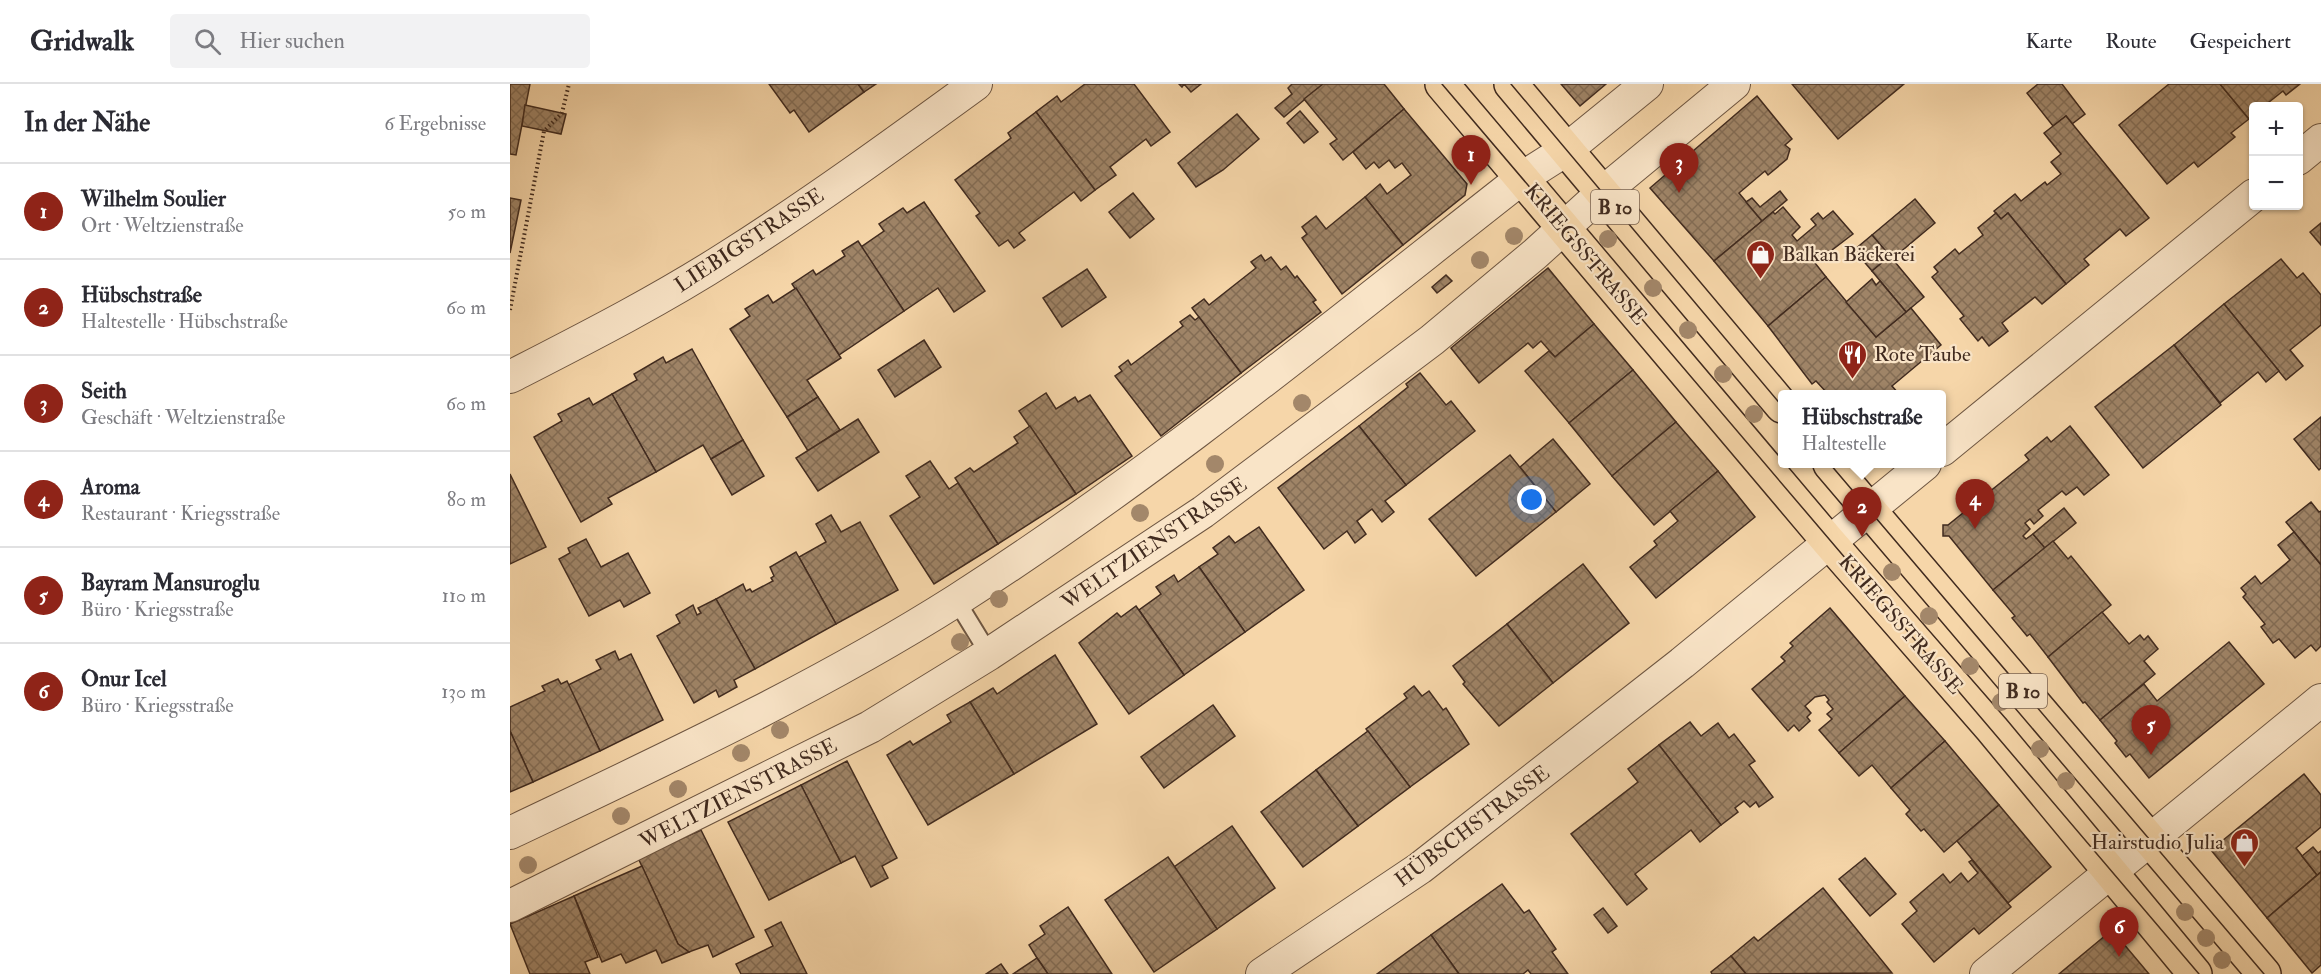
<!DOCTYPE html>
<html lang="de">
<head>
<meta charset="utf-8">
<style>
	:root { --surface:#fff; --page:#f2f2f3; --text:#2b2b33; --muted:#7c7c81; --line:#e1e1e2; --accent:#8f2418 }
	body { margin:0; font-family:"IM FELL Double Pica",serif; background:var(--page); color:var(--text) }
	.controls { position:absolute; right:18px; top:18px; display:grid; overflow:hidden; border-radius:6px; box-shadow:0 2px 4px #0004 }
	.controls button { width:54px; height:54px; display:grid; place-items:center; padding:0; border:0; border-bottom:2px solid var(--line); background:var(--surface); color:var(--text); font:30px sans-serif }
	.you { position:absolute; left:1022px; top:416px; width:21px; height:21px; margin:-15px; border:4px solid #fff; border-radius:50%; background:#1a73e8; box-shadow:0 0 0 9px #1a73e833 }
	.badge { display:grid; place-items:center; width:39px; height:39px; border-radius:50%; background:var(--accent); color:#fff; font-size:20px; font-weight:700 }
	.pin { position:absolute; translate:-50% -50px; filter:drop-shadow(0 2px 3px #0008) }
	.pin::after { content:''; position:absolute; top:32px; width:21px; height:18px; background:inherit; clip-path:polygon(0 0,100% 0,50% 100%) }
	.popup { position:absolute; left:1268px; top:306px; width:168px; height:78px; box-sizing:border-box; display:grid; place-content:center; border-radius:6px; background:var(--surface); filter:drop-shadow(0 2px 4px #0005); font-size:20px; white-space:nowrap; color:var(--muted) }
	.popup b { font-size:22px; color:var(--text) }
	.popup::after { content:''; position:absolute; left:50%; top:100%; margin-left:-12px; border:12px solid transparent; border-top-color:var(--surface) }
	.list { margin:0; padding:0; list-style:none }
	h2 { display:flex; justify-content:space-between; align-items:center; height:78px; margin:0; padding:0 24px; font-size:26px }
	h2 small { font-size:20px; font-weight:400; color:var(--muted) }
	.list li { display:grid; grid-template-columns:39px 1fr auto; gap:18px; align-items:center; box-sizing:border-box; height:96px; padding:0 24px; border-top:2px solid var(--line) }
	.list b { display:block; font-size:22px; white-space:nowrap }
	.list p { margin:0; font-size:20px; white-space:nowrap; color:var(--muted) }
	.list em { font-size:20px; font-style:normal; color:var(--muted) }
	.icon { flex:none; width:33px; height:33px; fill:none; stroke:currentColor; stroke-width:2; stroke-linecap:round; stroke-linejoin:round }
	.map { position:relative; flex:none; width:1811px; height:890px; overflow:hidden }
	header { display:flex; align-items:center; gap:36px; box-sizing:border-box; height:84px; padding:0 30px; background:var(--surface); border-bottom:2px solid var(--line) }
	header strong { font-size:28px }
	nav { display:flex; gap:33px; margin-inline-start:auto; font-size:21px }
	.search { width:420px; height:54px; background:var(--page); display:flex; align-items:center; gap:15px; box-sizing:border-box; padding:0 21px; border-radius:6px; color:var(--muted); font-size:22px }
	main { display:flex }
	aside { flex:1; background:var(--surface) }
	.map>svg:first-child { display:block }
</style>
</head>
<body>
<header>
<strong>Gridwalk</strong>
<div class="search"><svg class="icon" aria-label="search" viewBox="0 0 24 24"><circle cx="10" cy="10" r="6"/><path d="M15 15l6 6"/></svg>Hier suchen</div>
<nav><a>Karte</a><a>Route</a><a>Gespeichert</a></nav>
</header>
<main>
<aside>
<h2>In der Nähe<small>6 Ergebnisse</small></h2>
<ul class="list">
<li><span class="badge">1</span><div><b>Wilhelm Soulier</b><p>Ort · Weltzienstraße</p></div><em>50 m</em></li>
<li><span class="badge">2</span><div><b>Hübschstraße</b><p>Haltestelle · Hübschstraße</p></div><em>60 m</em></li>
<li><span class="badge">3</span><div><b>Seith</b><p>Geschäft · Weltzienstraße</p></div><em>60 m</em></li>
<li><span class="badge">4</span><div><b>Aroma</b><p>Restaurant · Kriegsstraße</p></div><em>80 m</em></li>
<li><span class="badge">5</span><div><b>Bayram Mansuroglu</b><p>Büro · Kriegsstraße</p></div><em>110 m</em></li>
<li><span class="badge">6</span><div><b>Onur Icel</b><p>Büro · Kriegsstraße</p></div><em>130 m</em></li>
</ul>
</aside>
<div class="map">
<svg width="1811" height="890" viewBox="0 0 1811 890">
	<defs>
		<pattern id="building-cross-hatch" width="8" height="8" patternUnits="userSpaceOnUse" patternTransform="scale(1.5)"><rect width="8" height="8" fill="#9f8467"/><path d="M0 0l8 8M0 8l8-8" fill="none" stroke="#836c54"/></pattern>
	</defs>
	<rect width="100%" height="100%" fill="#f6d6a9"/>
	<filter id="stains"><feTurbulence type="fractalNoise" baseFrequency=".00333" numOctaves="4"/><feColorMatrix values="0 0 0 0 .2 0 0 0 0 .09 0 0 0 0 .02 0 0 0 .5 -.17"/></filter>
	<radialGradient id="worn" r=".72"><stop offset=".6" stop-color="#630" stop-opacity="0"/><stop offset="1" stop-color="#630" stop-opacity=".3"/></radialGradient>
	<g fill="url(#building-cross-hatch)" stroke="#412b1f" stroke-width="1.5">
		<polygon points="0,0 20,0 6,71 0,70"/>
		<polygon points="259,0 348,0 354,8 299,48 284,26 280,29"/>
		<polygon points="348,0 366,0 354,8"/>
		<polygon points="575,0 624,0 660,48 641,62 636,55 600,83 606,91 585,106 526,28 547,12 551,18"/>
		<polygon points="669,0 691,0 681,8 674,0 672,3"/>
		<polygon points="813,0 774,33 765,24 782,10 778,4 782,0"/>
		<polygon points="813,0 874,0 894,25 833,76 820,60 827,55 794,15"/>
		<polygon points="1051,0 1096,0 1070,22"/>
		<polygon points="1282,0 1394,0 1328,55"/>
		<polygon points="1528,0 1552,0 1575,30 1562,40 1556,32 1543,42 1517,9"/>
		<polygon points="1659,0 1710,0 1739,35 1721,49 1725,53 1688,83 1684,78 1657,100 1609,41"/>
		<polygon points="1710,0 1790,0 1776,11 1773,7 1754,22 1744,22 1744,31 1739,35"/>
		<polygon points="1247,12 1282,55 1275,61 1280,65 1277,75 1258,91 1255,87 1229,109 1252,137 1204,177 1140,104"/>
		<polygon points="15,21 56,30 51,50 12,42"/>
		<polygon points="894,25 957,100 955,111 893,161 855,113 870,100 877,110 901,91 892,79 885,84 879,76 869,84 864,78 856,85 843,68"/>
		<polygon points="790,27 808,48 794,59 777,39"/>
		<polygon points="526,28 585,106 571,117 564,108 509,149 515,156 504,164 498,156 489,162 466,132 470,129 445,96 501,54 498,49"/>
		<polygon points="727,30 749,55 713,86 686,103 668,79"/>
		<polygon points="1556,32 1639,134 1616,152 1610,145 1574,175 1579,181 1556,200 1498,129 1491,135 1484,127 1505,110 1511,117 1535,98 1537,101 1551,90 1541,78 1551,70 1534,49"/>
		<polygon points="1270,107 1277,116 1252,137 1236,118 1242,114 1250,123"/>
		<polygon points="623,109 644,135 620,154 599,128"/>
		<polygon points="855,113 893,161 832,210 792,154 797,150 792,143 806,132 816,145"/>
		<polygon points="0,114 11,116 0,169"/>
		<polygon points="1405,115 1425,139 1382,175 1362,151"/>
		<polygon points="414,118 475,207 444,228 428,204 394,227 351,163 374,147 369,140 393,124 397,129"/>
		<polygon points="1273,123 1290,143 1282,151 1287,157 1306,141 1301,135 1308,129 1313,135 1323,127 1343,150 1305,179 1316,193 1258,242 1204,177 1263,128 1265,130"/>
		<polygon points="1486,129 1491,135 1498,129 1556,200 1532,220 1525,213 1492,239 1498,247 1479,262 1472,253 1468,257 1450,235 1454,232 1422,193 1428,188 1424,183 1445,165 1449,170 1473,151 1468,144"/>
		<polygon points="1811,139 1811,161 1800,148"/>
		<polygon points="1362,151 1380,172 1362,187 1344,166"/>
		<polygon points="348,157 394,227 329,271 282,200 303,186 306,191 335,172 332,167"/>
		<polygon points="751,171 755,177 761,173 771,186 776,182 785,194 787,192 806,216 803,218 811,228 731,289 682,224 694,215 699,221 746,184 741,178"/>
		<polygon points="1380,172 1414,213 1396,228 1362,187"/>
		<polygon points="1771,175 1787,194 1793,189 1811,211 1811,241 1780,266 1793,282 1776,296 1714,220"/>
		<polygon points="1038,184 1084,240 1045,273 1031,257 1023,264 1018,259 969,299 941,264"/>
		<polygon points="577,185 596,213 552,243 533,214"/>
		<polygon points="936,191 942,197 927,209 922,203"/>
		<polygon points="1316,193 1366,253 1401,224 1431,261 1382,302 1389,310 1318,310 1306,297 1302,300 1258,242"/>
		<polygon points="1362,195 1366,201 1370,197 1396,228 1366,253 1336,218"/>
		<polygon points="286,204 331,274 297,296 308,313 277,333 220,245 240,232 235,225 258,211 263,219"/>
		<polygon points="1714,220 1769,287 1756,298 1748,288 1710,319 1664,261"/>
		<polygon points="680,231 685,236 689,233 731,289 651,352 605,292 612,287 609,283 618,276 621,281 673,242 670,238"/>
		<polygon points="1084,240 1123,286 1059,339 1015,287 1039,267 1045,273"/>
		<polygon points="414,256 431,283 385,313 368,286"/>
		<polygon points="1664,261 1711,321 1633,384 1585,323"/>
		<polygon points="182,265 233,356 201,375 193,361 146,388 102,310 127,296 124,290 153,273 156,279"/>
		<polygon points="1123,286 1166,338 1102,392 1059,339"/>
		<polygon points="910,289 936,321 941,317 965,347 896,401 849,342 898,303 896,300"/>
		<polygon points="536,309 546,325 565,313 568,318 580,311 622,372 566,410 509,327"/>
		<polygon points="102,310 146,388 98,414 102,420 71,438 24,353 52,337 48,330 79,314 83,321"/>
		<polygon points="308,313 330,346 298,367 277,333"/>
		<polygon points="1811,333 1811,384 1809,386 1784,355"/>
		<polygon points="348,335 369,368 308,407 286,374"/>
		<polygon points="1166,338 1208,387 1144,441 1102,392"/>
		<polygon points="520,342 566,410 488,460 445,394 460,384 464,388 508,359 504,353"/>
		<polygon points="849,342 896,401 875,417 884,428 872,438 862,425 847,437 856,450 845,459 837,447 814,465 768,404"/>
		<polygon points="1560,342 1599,391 1574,411 1567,403 1556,411 1552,407 1528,426 1533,432 1524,440 1520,435 1515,439 1520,445 1513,452 1516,455 1523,450 1535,464 1483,506 1439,452 1433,452 1433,441 1438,441 1519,376 1515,371 1537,353 1541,358"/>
		<polygon points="1043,355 1080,400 1046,428 1010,383"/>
		<polygon points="233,356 254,392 222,411 201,375"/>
		<polygon points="1000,371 1046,428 966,492 919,435"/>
		<polygon points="420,377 439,405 448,399 488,460 424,500 380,432 410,413 396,392"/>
		<polygon points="1208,387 1245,433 1146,514 1120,483 1147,461 1144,457 1168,437 1160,427"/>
		<polygon points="0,390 36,463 0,480"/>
		<polygon points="1801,418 1809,428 1811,427 1811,481 1776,438"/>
		<polygon points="1554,424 1566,439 1535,464 1523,450"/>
		<polygon points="321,431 331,448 350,438 388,506 326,540 289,473 316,458 306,440"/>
		<polygon points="749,443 794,506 735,548 689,483 708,470 703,464 719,452 725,459"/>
		<polygon points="1784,448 1811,481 1811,562 1806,567 1801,561 1785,574 1769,555 1763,559 1751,543 1755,540 1733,513 1736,510 1731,504 1745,492 1751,500 1780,476 1768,461"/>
		<polygon points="76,455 91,483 118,469 140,509 114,523 110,516 79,532 49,475 60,469 58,464"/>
		<polygon points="1543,457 1558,475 1561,472 1601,521 1538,573 1520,550 1517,552 1502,534 1505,532 1483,506"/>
		<polygon points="286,468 326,540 245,585 206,515 233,500 236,507 240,505 242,508 263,497 261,494 264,492 260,483"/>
		<polygon points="1073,480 1119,539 1043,599 997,540"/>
		<polygon points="689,483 735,548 674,591 629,526 651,510 646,503 664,491 668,498"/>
		<polygon points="206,515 245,585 224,596 227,603 209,613 206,606 184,619 147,552 170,539 166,531 183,521 187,531 191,529 188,524"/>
		<polygon points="626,522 674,591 619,630 569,559 607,529 611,533"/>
		<polygon points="1320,524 1395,612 1329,669 1309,646 1322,635 1317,630 1323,625 1317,618 1319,616 1315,611 1305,613 1295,622 1301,629 1297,633 1300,637 1289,647 1284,641 1278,647 1242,605 1275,577 1271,573 1283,562 1280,559"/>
		<polygon points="1592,528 1619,560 1630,551 1634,556 1638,552 1648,565 1634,577 1645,590 1590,636 1575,618 1573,619 1538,573"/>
		<polygon points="997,540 1043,599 989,642 953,600 955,598 943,582"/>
		<polygon points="1719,558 1754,600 1639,694 1620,670 1616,673 1605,659 1607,657 1590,636 1634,600 1647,617"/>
		<polygon points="105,567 109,576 121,570 153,636 90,667 58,601 91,585 86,576"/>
		<polygon points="545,571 587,640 504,690 460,618 483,604 487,610"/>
		<polygon points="48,595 51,600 57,597 90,667 23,698 0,647 0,623 35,607 32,602"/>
		<polygon points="904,602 912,612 919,607 933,626 936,624 959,660 900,703 856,645 897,614 894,610"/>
		<polygon points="1395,612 1435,657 1381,704 1362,681 1349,692 1329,669"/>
		<polygon points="460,618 504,690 418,741 377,671 400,657 403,661 441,638 437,631"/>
		<polygon points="703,621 725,652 654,704 631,673"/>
		<polygon points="1180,638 1191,652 1208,639 1219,654 1224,650 1245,677 1239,681 1263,713 1249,723 1246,718 1240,723 1234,717 1225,724 1228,728 1211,741 1149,661"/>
		<polygon points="0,647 23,698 0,708"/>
		<polygon points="858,647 900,703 848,742 806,686"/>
		<polygon points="1435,657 1489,721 1434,768 1414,745 1411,747 1396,730 1400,726 1381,704"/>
		<polygon points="1149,661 1211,741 1190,758 1181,746 1125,790 1137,805 1117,821 1061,750 1128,698 1118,685"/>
		<polygon points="337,677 387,774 372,782 378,794 361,803 345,772 331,779 291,701"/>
		<polygon points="806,686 848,742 793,783 751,728"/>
		<polygon points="1794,690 1811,711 1811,743 1786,764 1807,791 1757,834 1701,766"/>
		<polygon points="291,701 331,779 259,816 218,738"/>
		<polygon points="1489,721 1541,783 1498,819 1447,757"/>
		<polygon points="722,742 765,804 707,845 664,783"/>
		<polygon points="191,746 244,853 203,873 198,861 179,868 168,860 128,774"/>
		<polygon points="1803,763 1808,769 1811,767 1811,788 1807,791 1792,772"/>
		<polygon points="658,773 707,845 644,888 595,816"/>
		<polygon points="1355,774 1386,810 1360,832 1329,795"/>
		<polygon points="1462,776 1501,823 1469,850 1464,844 1424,878 1392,840 1407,827 1400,818 1433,790 1440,799 1451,789 1458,798 1468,789 1459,778"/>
		<polygon points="132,782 168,860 179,868 152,879 146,866 116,879 111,870 92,878 64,812"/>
		<polygon points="1811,788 1811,881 1802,889 1757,834"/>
		<polygon points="992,800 1014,829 1019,826 1046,865 1042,868 1058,890 1021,890 1018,886 1013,890 949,890 921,851"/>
		<polygon points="1313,804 1382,889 1236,890 1221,872 1244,853 1248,857"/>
		<polygon points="64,812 88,873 75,878 80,890 20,890 0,840"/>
		<polygon points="558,823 602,890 538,890 527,874 519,861 535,850 530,842"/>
		<polygon points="1093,824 1107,842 1098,849 1084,831"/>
		<polygon points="271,838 297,890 231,890 226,880 263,862 255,846"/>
		<polygon points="1602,846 1639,890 1549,890"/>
		<polygon points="921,851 949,890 867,890"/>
		<polygon points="1221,872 1236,890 1202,890 1201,888"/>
		<polygon points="527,874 538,890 503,890"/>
		<polygon points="491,880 498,890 476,890"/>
	</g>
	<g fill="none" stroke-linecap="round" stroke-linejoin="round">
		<defs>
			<polyline id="service" points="446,516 479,570"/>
			<g id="minor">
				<polyline points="1788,75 1811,56"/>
				<path d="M0 293C74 255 149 217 219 172 304 118 385 59 466 0"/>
				<polyline points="1432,366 1744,111"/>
				<path d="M0 749C151 677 305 606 447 516 645 389 827 239 1012 94L1056 66 1137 0"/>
				<polyline points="0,822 360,643 479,570 693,428 922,256 1025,170 1092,109 1224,0"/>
				<polyline points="752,890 910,784 1172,579 1415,380"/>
				<polyline points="1476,890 1811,616"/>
			</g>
			<g id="primary">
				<polyline points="932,0 1319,458 1482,645 1685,890"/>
				<polyline points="1001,0 1272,322"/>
				<polyline points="1320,380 1754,890"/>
			</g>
		</defs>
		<use href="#service" stroke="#6e5642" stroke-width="20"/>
		<use href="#minor" stroke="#6e5642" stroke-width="34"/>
		<use href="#primary" stroke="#412b1f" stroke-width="36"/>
		<polyline stroke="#412b1f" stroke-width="4" stroke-dasharray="1.5 3" stroke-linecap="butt" points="0,226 34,47 52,29 59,0"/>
		<use href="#service" stroke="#f9e4c7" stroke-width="16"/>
		<use href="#minor" stroke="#f9e4c7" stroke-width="32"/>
		<use href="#primary" stroke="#f6d6a9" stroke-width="33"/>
		<g stroke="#412b1f" stroke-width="1.5">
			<polyline points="932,0 1689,890"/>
			<polyline points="1001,0 1272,322"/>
			<polyline points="1320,380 1754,890"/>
		</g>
	</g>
	<g fill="#a3876a">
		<circle cx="1004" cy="152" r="9"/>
		<circle cx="1098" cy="155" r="9"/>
		<circle cx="970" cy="176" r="9"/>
		<circle cx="1143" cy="204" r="9"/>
		<circle cx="1178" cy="246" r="9"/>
		<circle cx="1213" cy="290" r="9"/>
		<circle cx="792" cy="319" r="9"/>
		<circle cx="1244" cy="330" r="9"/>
		<circle cx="705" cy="380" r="9"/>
		<circle cx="630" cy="429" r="9"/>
		<circle cx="1382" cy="488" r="9"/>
		<circle cx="489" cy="515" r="9"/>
		<circle cx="1419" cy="532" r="9"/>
		<circle cx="450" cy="558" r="9"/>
		<circle cx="1460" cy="582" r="9"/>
		<circle cx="1491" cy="618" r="9"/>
		<circle cx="270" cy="646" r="9"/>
		<circle cx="1530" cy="665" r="9"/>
		<circle cx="231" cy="669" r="9"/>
		<circle cx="1556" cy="697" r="9"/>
		<circle cx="168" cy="705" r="9"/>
		<circle cx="111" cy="732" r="9"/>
		<circle cx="18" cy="781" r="9"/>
		<circle cx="1675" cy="828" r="9"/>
		<circle cx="1696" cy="854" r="9"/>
		<circle cx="1712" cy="876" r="9"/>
	</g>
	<defs>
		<symbol id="shop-pin" viewBox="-11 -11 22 30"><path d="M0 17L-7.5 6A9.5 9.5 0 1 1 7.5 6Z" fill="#8f2418" stroke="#f9e4c7"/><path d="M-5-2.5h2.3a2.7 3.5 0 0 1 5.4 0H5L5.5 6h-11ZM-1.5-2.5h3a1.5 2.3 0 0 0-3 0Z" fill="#fff"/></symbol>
		<symbol id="restaurant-pin" viewBox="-11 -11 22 30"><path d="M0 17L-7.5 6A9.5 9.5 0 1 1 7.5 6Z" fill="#8f2418" stroke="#f9e4c7"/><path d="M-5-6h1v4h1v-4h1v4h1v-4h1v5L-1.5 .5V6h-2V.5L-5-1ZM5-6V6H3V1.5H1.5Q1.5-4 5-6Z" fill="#fff"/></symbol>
	</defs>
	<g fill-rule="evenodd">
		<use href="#shop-pin" x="1234" y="154" width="33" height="45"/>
		<use href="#restaurant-pin" x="1326" y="254" width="33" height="45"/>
		<use href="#shop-pin" x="1718" y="742" width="33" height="45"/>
	</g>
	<g text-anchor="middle" stroke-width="4.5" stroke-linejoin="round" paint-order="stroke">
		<g fill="#f9e4c7" stroke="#786251" stroke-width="1.5">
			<rect x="1081" y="106" width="48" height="34" rx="4.5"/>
			<rect x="1489" y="590" width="48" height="34" rx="4.5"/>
		</g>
		<g font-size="20" font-weight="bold" fill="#412b1f">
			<text x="1105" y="130">B 10</text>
			<text x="1513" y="614">B 10</text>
		</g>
		<g font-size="21" fill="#412b1f" stroke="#f9e4c7">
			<text transform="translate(239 156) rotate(-33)" y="7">LIEBIGSTRASSE</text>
			<text transform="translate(1076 170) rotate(50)" y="7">KRIEGSSTRASSE</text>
			<text transform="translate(644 459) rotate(-34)" y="7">WELTZIENSTRASSE</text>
			<text transform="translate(1391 540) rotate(49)" y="7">KRIEGSSTRASSE</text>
			<text transform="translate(228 709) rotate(-27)" y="7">WELTZIENSTRASSE</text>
			<text transform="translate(962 742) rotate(-37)" y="7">HÜBSCHSTRASSE</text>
		</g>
		<g font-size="21" fill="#412b1f" stroke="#f9e4c7" text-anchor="start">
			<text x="1272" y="177">Balkan Bäckerei</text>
			<text x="1364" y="277">Rote Taube</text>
			<text x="1714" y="765" text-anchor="end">Hairstudio Julia</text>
		</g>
	</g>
	<rect width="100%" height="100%" filter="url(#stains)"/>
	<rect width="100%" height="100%" fill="url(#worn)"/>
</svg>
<div class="controls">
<button>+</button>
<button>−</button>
</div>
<div class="you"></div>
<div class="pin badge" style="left:961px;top:101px">1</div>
<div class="pin badge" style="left:1352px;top:453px">2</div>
<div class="popup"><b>Hübschstraße</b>Haltestelle</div>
<div class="pin badge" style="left:1169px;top:109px">3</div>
<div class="pin badge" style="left:1465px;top:445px">4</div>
<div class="pin badge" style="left:1641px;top:671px">5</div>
<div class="pin badge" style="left:1609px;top:873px">6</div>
</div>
</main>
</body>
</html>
